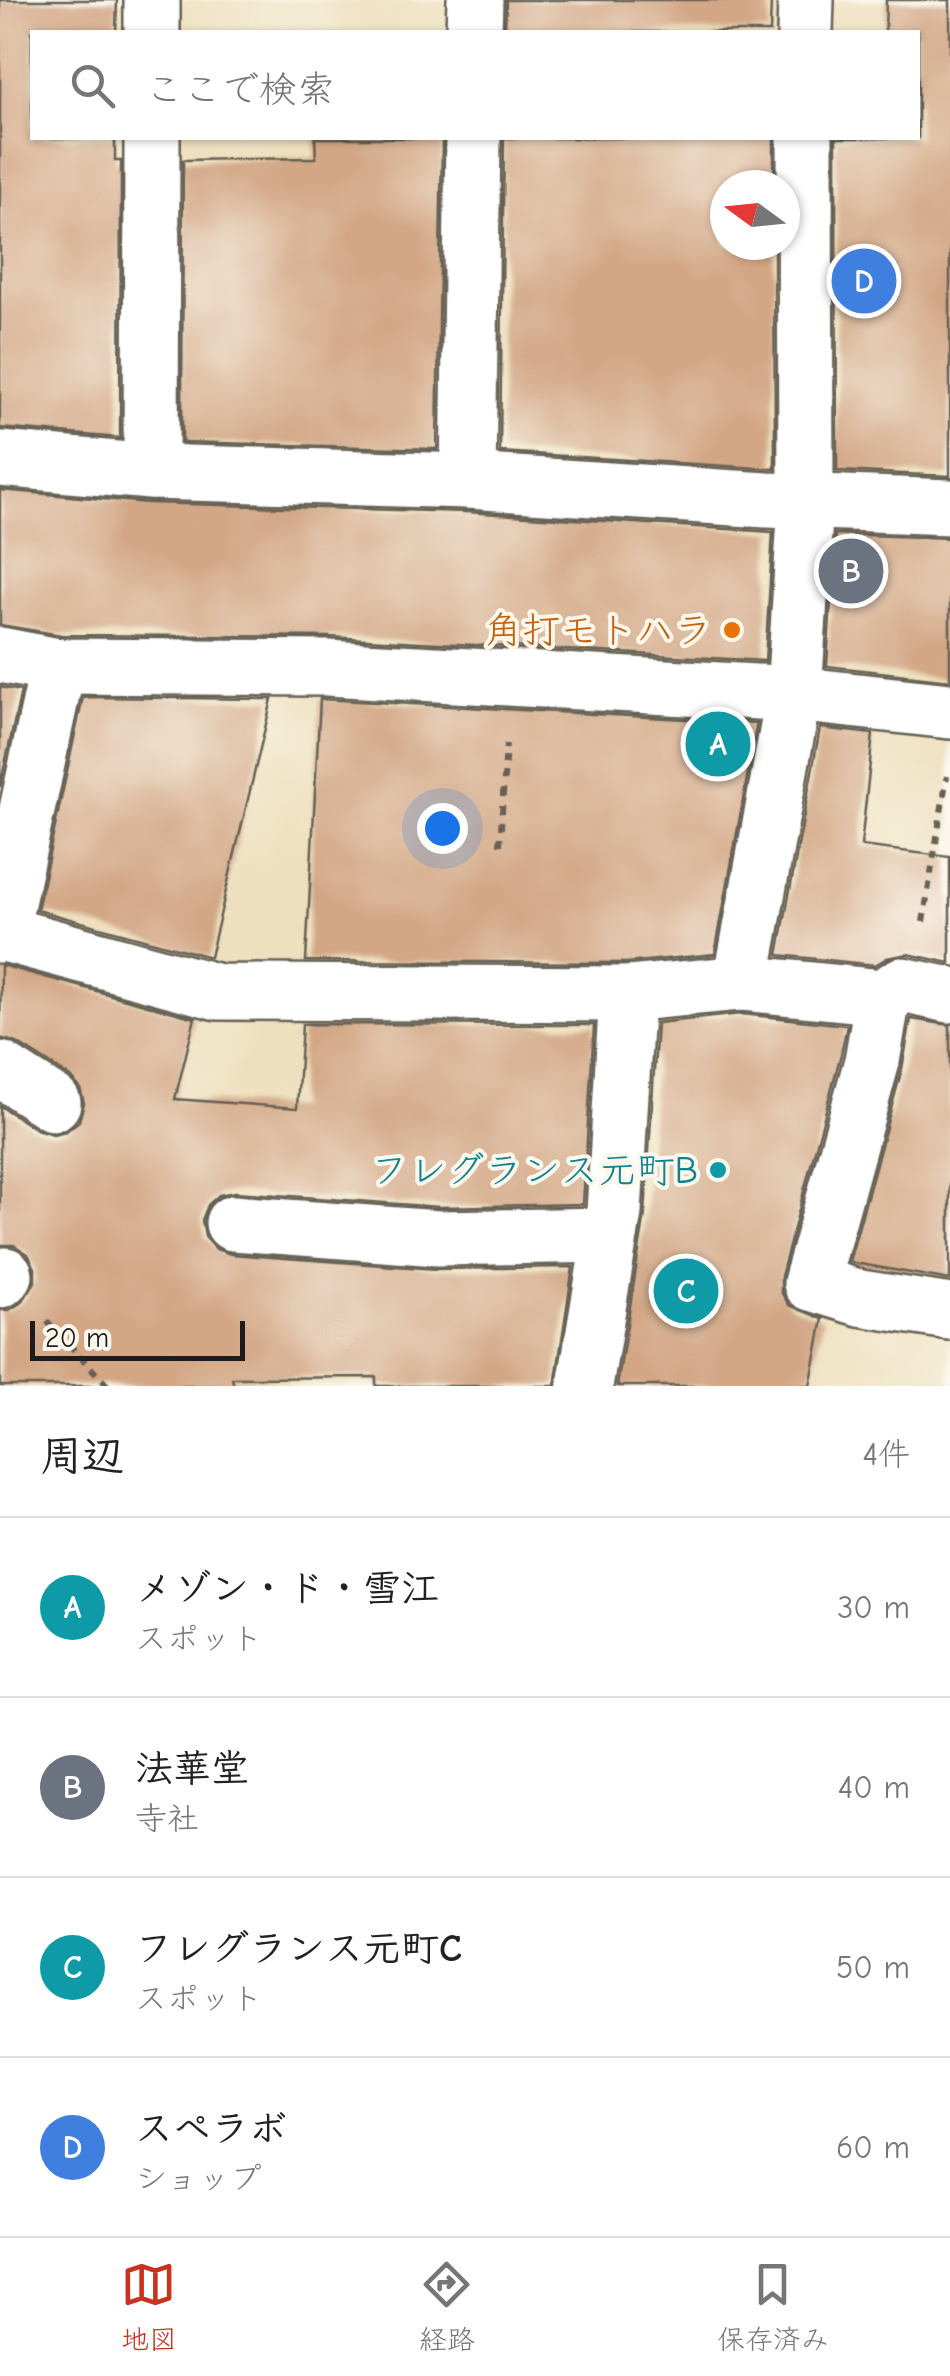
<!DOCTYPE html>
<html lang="ja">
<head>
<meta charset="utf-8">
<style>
	:root { --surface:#fff; --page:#f2f2f2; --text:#222; --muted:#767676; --line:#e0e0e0; --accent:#c8321e }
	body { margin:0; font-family:"Comic Neue","Klee One",sans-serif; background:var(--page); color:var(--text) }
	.compass { position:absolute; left:710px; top:170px; width:90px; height:90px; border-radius:50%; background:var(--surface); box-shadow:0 2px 8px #0004; rotate:285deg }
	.scale { position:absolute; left:30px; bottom:25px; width:215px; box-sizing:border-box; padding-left:10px; border:5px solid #1c1c1c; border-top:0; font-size:28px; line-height:35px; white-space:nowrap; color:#1c1c1c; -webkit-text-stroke:8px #fbf7ec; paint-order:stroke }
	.you { position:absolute; left:442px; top:828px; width:35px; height:35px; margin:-25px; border:8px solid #fff; border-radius:50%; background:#1a73e8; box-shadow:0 0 0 15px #1a73e833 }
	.badge { display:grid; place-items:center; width:65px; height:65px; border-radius:50%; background:var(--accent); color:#fff; font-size:32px; font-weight:700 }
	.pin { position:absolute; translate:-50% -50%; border:5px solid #fff; box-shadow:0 2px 10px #0006 }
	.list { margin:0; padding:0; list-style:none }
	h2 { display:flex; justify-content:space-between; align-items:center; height:130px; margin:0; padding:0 40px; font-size:42px }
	h2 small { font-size:32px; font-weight:400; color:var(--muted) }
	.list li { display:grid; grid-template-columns:65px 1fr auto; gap:30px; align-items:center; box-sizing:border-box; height:180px; padding:0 40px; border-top:2px solid var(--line) }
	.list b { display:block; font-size:38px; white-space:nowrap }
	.list p { margin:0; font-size:32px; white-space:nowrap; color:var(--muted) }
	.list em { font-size:32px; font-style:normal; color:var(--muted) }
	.icon { flex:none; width:55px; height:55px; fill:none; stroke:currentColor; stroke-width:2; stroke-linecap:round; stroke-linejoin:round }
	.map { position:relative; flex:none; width:950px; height:1386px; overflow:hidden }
	.search { position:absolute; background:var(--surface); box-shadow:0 2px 8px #0004; left:30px; right:30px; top:30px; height:110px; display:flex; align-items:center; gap:25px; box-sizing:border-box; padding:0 35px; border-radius:0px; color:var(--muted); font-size:38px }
	.sheet { height:850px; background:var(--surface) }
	nav { display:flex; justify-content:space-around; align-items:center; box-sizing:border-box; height:140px; border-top:2px solid var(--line); background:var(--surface); font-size:28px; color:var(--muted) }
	nav a { display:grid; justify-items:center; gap:5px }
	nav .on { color:var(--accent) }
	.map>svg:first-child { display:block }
</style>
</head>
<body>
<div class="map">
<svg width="950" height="1386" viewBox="0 0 950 1386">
	<rect width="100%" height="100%" fill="#fbf7ec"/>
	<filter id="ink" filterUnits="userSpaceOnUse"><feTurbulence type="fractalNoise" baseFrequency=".01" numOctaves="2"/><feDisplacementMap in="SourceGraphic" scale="20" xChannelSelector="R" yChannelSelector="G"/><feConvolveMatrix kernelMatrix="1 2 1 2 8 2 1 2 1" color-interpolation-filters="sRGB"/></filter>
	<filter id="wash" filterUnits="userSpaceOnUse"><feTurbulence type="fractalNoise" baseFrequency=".0048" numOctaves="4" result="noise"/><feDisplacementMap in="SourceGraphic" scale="40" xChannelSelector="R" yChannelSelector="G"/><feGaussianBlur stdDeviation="2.25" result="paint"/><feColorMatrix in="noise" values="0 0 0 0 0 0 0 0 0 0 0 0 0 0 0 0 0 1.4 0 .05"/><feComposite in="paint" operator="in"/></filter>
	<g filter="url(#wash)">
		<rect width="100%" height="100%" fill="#eee0be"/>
		<g id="blocks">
			<g fill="#d3a786">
				<polygon points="0,0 117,0 116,32 32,32 32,138 115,138 115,161 121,161 120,438 0,428"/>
				<polygon points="506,0 771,0 770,32 505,32"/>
				<polygon points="886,0 950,0 950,476 837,471 836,138 918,138 918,32 885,32"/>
				<polygon points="315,138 442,138 437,449 182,442 183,160 316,158"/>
				<polygon points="504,138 774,138 774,185 725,185 725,245 774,245 775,469 500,452"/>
				<polygon points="0,490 148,503 467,512 773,532 765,661 329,637 61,635 0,625"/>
				<polygon points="835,534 950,538 950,680 827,666"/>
				<polygon points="0,687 21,691 0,787"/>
				<polygon points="83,697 272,699 210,957 37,910"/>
				<polygon points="320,699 757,723 715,954 626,963 306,961"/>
				<polygon points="820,728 873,734 861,846 950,857 950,963 908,954 887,958 875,965 778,955"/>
				<polygon points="1,965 195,1018 175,1099 297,1108 302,1024 594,1025 583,1204 439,1207 235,1192 219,1195 208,1205 202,1220 205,1237 216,1249 231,1254 436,1269 573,1267 555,1386 376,1386 376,1377 232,1378 234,1386 0,1386 0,1310 9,1310 22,1302 35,1282 35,1268 28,1254 14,1245 0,1245 0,1106 36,1129 53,1134 66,1131 79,1121 84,1103 80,1088 70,1077 17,1043 0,1038"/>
				<polygon points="741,1014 847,1025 841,1054 781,1276 781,1292 789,1305 823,1319 810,1386 617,1386 645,1214 657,1023"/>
				<polygon points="911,1019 950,1025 950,1280 849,1262 902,1069"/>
			</g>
		</g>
	</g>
	<g filter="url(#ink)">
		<use href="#blocks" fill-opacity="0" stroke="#666155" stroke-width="2.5"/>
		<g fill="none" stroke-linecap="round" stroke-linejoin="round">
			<defs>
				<g id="minor">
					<polyline points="152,32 152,0"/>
					<polyline points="474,32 475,0"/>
					<polyline points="805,32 806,0"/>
					<polyline points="0,459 151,472 468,481 767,500 950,507"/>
					<polyline points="151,472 152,138"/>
					<polyline points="468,481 473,138"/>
					<polyline points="0,655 58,666 327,668 794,694 950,711"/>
					<polyline points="1,933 218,992 627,994 741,983 883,997 902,985 950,995"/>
					<polyline points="0,935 58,666"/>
					<polyline points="741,983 794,694 806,502 805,138"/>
					<polyline points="883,997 872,1061 811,1283 860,1298 950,1312"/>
					<polyline points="0,1069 53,1103"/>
					<polyline points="233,1223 438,1238 610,1235"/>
					<polyline points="0,1280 5,1275"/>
					<polyline points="585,1386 614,1212 627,994"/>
				</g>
			</defs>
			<use href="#minor" stroke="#666155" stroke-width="60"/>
			<g stroke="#666155" stroke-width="6" stroke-dasharray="8 8" stroke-linecap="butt">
				<polyline points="500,845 506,744"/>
				<polyline points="923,922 947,776"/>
				<polyline points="47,1321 108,1386"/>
			</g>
			<use href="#minor" stroke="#fff" stroke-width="55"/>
		</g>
	</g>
	<circle fill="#e8710a" stroke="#fbf7ec" stroke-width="4" cx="732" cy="630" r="10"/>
	<circle fill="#0f9aa8" stroke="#fbf7ec" stroke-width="4" cx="718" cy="1170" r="10"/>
	<g text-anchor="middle" stroke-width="8" stroke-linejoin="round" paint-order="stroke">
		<g font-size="38" fill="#c56008" stroke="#fbf7ec" text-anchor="end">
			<text x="712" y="643">角打モトハラ</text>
		</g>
		<g font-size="38" fill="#0d838f" stroke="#fbf7ec" text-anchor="end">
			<text x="698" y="1183">フレグランス元町B</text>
		</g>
	</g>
</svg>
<svg class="compass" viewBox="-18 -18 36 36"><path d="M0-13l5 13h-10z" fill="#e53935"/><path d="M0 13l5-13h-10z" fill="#767676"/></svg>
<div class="scale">20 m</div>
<div class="you"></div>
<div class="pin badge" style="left:718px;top:744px;background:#0f9aa8">A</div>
<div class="pin badge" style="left:851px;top:571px;background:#6b7280">B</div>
<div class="pin badge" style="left:686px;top:1291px;background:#0f9aa8">C</div>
<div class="pin badge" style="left:864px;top:281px;background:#3f7fe0">D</div>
<div class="search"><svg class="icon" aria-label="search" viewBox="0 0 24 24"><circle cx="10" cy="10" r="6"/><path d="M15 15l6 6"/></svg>ここで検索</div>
</div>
<section class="sheet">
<h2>周辺<small>4件</small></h2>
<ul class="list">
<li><span class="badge" style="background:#0f9aa8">A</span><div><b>メゾン・ド・雪江</b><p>スポット</p></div><em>30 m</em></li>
<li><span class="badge" style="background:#6b7280">B</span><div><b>法華堂</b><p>寺社</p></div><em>40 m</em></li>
<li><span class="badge" style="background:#0f9aa8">C</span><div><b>フレグランス元町C</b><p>スポット</p></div><em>50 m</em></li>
<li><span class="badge" style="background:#3f7fe0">D</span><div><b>スペラボ</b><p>ショップ</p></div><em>60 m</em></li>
</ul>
</section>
<nav>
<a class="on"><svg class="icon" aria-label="map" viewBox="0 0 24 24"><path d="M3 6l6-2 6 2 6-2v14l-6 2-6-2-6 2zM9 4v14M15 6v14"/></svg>地図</a>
<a><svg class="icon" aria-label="directions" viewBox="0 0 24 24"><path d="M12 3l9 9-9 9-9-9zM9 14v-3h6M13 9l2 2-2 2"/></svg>経路</a>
<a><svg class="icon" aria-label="saved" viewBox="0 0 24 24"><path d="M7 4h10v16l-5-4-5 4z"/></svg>保存済み</a>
</nav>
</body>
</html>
